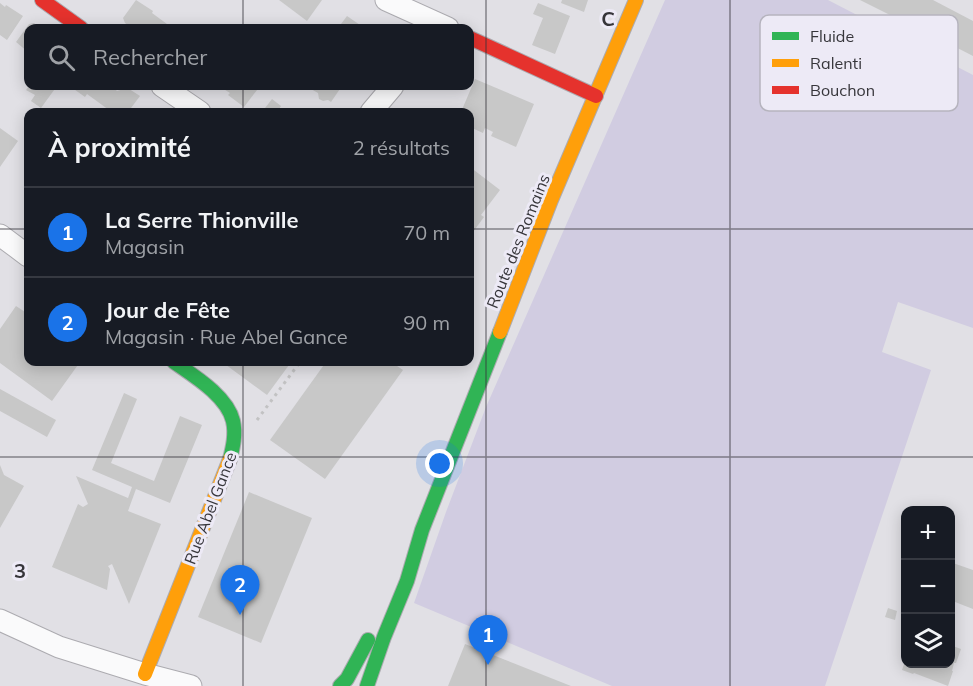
<!DOCTYPE html>
<html lang="fr">
<head>
<meta charset="utf-8">
<style>
	:root { --surface:#171b24; --page:#242831; --text:#f1f3f6; --muted:#9ea1a6; --line:#363941; --accent:#1a73e8 }
	body { margin:0; font-family:Mulish,sans-serif; background:var(--page); color:var(--text) }
	.controls { position:absolute; right:18px; bottom:18px; display:grid; overflow:hidden; border-radius:12px; box-shadow:0 3px 15px #0003 }
	.controls button { width:54px; height:54px; display:grid; place-items:center; padding:0; border:0; border-bottom:2px solid var(--line); background:var(--surface); color:var(--text); font:30px sans-serif }
	.you { position:absolute; left:440px; top:464px; width:21px; height:21px; margin:-15px; border:4px solid #fff; border-radius:50%; background:#1a73e8; box-shadow:0 0 0 9px #1a73e833 }
	.badge { display:grid; place-items:center; width:39px; height:39px; border-radius:50%; background:var(--accent); color:#fff; font-size:20px; font-weight:700 }
	.pin { position:absolute; translate:-50% -50px; filter:drop-shadow(0 2px 3px #0008) }
	.pin::after { content:''; position:absolute; top:32px; width:21px; height:18px; background:inherit; clip-path:polygon(0 0,100% 0,50% 100%) }
	.list { margin:0; padding:0; list-style:none }
	h2 { display:flex; justify-content:space-between; align-items:center; height:78px; margin:0; padding:0 24px; font-size:26px }
	h2 small { font-size:20px; font-weight:400; color:var(--muted) }
	.list li { display:grid; grid-template-columns:39px 1fr auto; gap:18px; align-items:center; box-sizing:border-box; height:90px; padding:0 24px; border-top:2px solid var(--line) }
	.list b { display:block; font-size:22px; white-space:nowrap }
	.list p { margin:0; font-size:20px; white-space:nowrap; color:var(--muted) }
	.list em { font-size:20px; font-style:normal; color:var(--muted) }
	.icon { flex:none; width:33px; height:33px; fill:none; stroke:currentColor; stroke-width:2; stroke-linecap:round; stroke-linejoin:round }
	.map { position:relative; flex:none; width:973px; height:686px; overflow:hidden }
	.search { position:absolute; background:var(--surface); box-shadow:0 3px 15px #0003; left:24px; top:24px; width:450px; height:66px; display:flex; align-items:center; gap:15px; box-sizing:border-box; padding:0 21px; border-radius:12px; color:var(--muted); font-size:22px }
	.panel { position:absolute; background:var(--surface); box-shadow:0 3px 15px #0003; left:24px; top:108px; width:450px; height:258px; border-radius:12px }
	.map>svg:first-child { display:block }
</style>
</head>
<body>
<div class="map">
<svg width="973" height="686" viewBox="0 0 973 686">
	<rect width="100%" height="100%" fill="#e1e0e5"/>
	<polygon fill="#d1cce1" points="665,0 828,0 973,75 973,328 898,302 882,352 931,370 825,686 612,686 414,603 446,512 486,407"/>
	<g fill="#c8c8c8">
		<polygon points="136,0 153,11 152,13 167,24 164,28 139,28 136,27 132,28 125,23 123,18"/>
		<polygon points="279,0 322,0 307,21"/>
		<polygon points="562,0 588,0 584,12 561,3"/>
		<polygon points="860,0 933,0 973,21 973,56 903,20 902,21"/>
		<polygon points="0,3 5,7 6,5 23,16 7,40 0,35"/>
		<polygon points="538,3 570,16 555,54 532,45 543,18 533,14"/>
		<polygon points="347,16 363,27 362,28 338,28"/>
		<polygon points="34,23 40,28 28,28 28,52 16,42 29,24"/>
		<polygon points="475,79 534,104 516,147 491,136 493,132 485,128 483,133 470,127 470,112 461,112"/>
		<polygon points="29,86 57,86 41,108 31,101 35,95 26,90"/>
		<polygon points="72,86 114,86 113,87 117,91 124,89 126,87 140,96 128,112 107,112 109,110 87,94 85,97 71,87"/>
		<polygon points="219,86 260,86 244,107 228,95 230,93"/>
		<polygon points="314,86 342,86 331,102 328,100 323,101 319,99 318,93 311,89"/>
		<polygon points="272,99 281,106 279,109 284,112 262,112"/>
		<polygon points="0,128 18,141 0,167"/>
		<polygon points="470,167 500,190 481,215 484,217 470,236"/>
		<polygon points="16,306 28,314 28,362 80,362 52,401 0,363 0,329"/>
		<polygon points="222,362 285,362 289,365 267,395"/>
		<polygon points="326,362 391,362 403,370 325,479 270,440"/>
		<polygon points="0,389 56,420 47,437 0,411"/>
		<polygon points="124,393 137,399 111,463 154,481 180,416 202,425 170,503 136,489 128,511 161,524 129,604 112,564 108,566 110,569 107,590 52,567 78,504 83,507 88,504 76,476 128,498 132,487 92,470"/>
		<polygon points="0,465 4,475 24,486 0,528"/>
		<polygon points="249,492 312,518 261,643 198,617"/>
		<polygon points="950,562 973,570 973,609 950,600"/>
		<polygon points="888,608 897,611 895,620 885,617"/>
		<polygon points="465,644 571,686 448,686"/>
		<polygon points="950,645 961,649 956,663 954,663 952,671 953,671 948,686 914,673 913,674 902,670 904,664 950,664"/>
	</g>
	<g fill="none" stroke-linecap="round" stroke-linejoin="round">
		<defs>
			<g id="street">
				<polyline points="386,0 448,28"/>
				<polyline points="162,86 200,112"/>
				<polyline points="371,112 393,86"/>
				<polyline points="0,235 28,256"/>
				<polyline points="0,620 59,647 145,674 191,686"/>
			</g>
			<g id="fast">
				<path d="M174 362C194 376 227 396 233 421 236 434 233 447 230 459"/>
				<polyline points="340,686 347,679 368,640"/>
				<polyline points="367,686 384,637 407,581 422,530 500,332"/>
			</g>
			<g id="slow">
				<polyline points="500,332 551,200 636,0"/>
				<polyline points="145,674 230,459"/>
			</g>
			<g id="jam">
				<polyline points="42,0 81,28"/>
				<polyline points="470,38 596,96"/>
			</g>
		</defs>
		<use href="#street" stroke="#acabb0" stroke-width="23"/>
		<use href="#fast" stroke="#acabb0" stroke-width="16"/>
		<use href="#slow" stroke="#acabb0" stroke-width="16"/>
		<use href="#jam" stroke="#acabb0" stroke-width="16"/>
		<polyline stroke="#c2c2c3" stroke-width="3" stroke-dasharray="3 4.5" stroke-linecap="butt" points="257,420 300,362"/>
		<use href="#street" stroke="#fafafb" stroke-width="21"/>
		<use href="#fast" stroke="#30b455" stroke-width="14"/>
		<use href="#slow" stroke="#ff9f0a" stroke-width="14"/>
		<use href="#jam" stroke="#e5322d" stroke-width="14"/>
	</g>
	<path fill="none" stroke="#36353a" stroke-width="1.5" stroke-opacity="0.55" d="M243 0V28M486 0V686M730 0V686M243 86V112M0 229H28M470 229H973M243 362V686M0 457H973"/>
	<g text-anchor="middle" stroke-width="6" stroke-linejoin="round" paint-order="stroke">
		<g font-size="16" fill="#36353a" stroke="#edeaf6">
			<text transform="translate(518 241) rotate(-68)" y="6">Route des Romains</text>
			<text transform="translate(210 508) rotate(-69)" y="6">Rue Abel Gance</text>
		</g>
	</g>
	<rect x="760" y="15" width="198" height="96" rx="9" fill="#edeaf6" stroke="#b6b4be" stroke-width="1.5"/>
	<rect x="772" y="32" width="27" height="8" fill="#30b455"/>
	<rect x="772" y="59" width="27" height="8" fill="#ff9f0a"/>
	<rect x="772" y="86" width="27" height="8" fill="#e5322d"/>
	<g font-size="16" fill="#36353a">
		<text x="810" y="42">Fluide</text>
		<text x="810" y="69">Ralenti</text>
		<text x="810" y="96">Bouchon</text>
	</g>
	<g font-size="20" text-anchor="middle" font-weight="bold" fill="#36353a" stroke="#edeaf6" stroke-width="6" stroke-linejoin="round" paint-order="stroke">
		<text x="608" y="26">C</text>
		<text x="20" y="578">3</text>
	</g>
</svg>
<div class="controls">
<button>+</button>
<button>−</button>
<button><svg class="icon" aria-label="layers" viewBox="0 0 24 24"><path d="M12 4l9 5-9 5-9-5zM3 14l9 5 9-5"/></svg></button>
</div>
<div class="you"></div>
<div class="pin badge" style="left:488px;top:665px">1</div>
<div class="pin badge" style="left:240px;top:615px">2</div>
<div class="search"><svg class="icon" aria-label="search" viewBox="0 0 24 24"><circle cx="10" cy="10" r="6"/><path d="M15 15l6 6"/></svg>Rechercher</div>
<section class="panel">
<h2>À proximité<small>2 résultats</small></h2>
<ul class="list">
<li><span class="badge">1</span><div><b>La Serre Thionville</b><p>Magasin</p></div><em>70 m</em></li>
<li><span class="badge">2</span><div><b>Jour de Fête</b><p>Magasin · Rue Abel Gance</p></div><em>90 m</em></li>
</ul>
</section>
</div>
</body>
</html>
